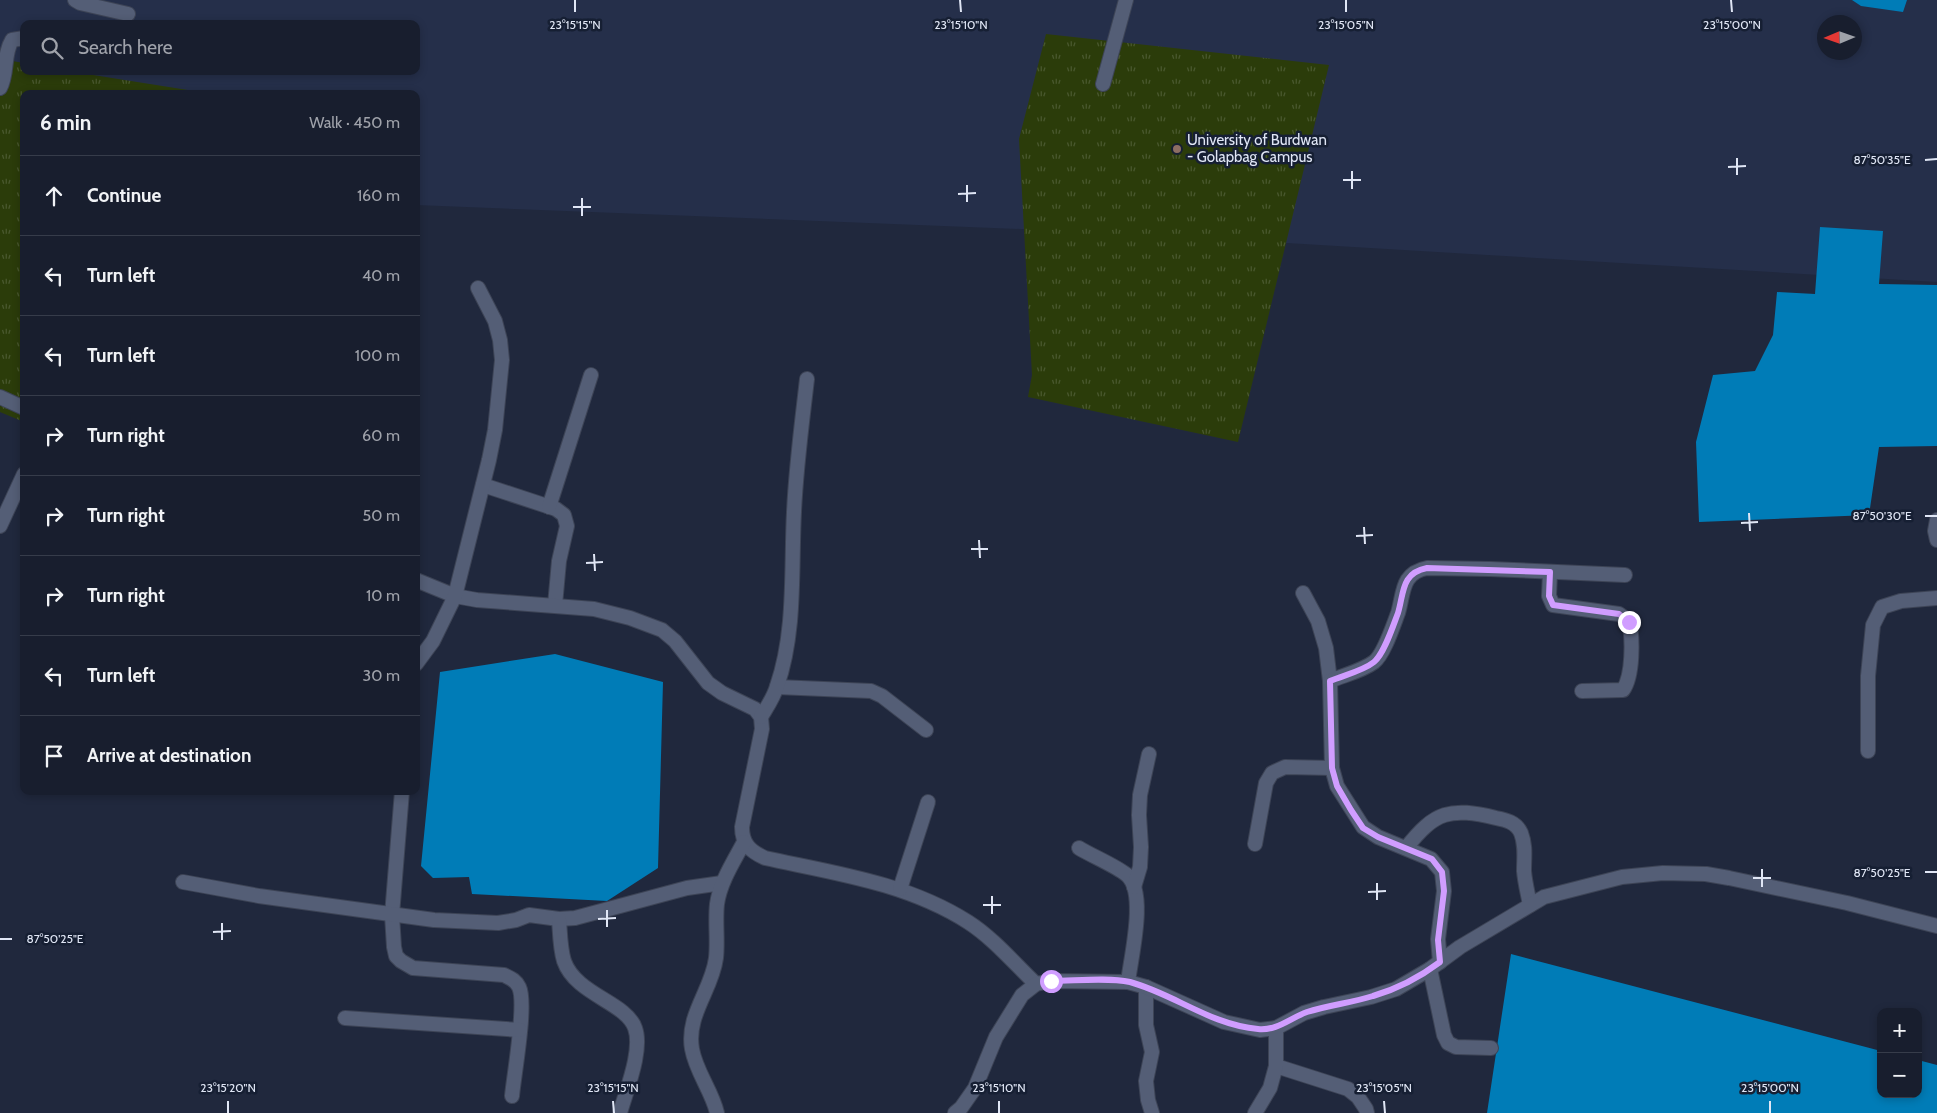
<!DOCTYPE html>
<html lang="en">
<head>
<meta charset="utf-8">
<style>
	:root { --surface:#181e2e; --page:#252b3a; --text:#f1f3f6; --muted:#9fa2aa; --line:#363c4a }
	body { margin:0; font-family:Cabin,sans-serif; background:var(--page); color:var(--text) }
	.controls { position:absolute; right:15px; bottom:15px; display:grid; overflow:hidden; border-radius:10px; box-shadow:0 2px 8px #0003 }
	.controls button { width:45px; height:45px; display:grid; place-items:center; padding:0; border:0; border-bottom:1px solid var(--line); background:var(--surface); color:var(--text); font:25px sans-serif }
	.compass { position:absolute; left:1817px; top:15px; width:45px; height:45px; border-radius:50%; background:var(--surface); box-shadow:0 2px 8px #0003; rotate:268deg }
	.stop { position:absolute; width:15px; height:15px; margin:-11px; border:4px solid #d09dff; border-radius:50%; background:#fff }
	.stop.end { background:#d09dff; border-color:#fff; box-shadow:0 1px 5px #0008 }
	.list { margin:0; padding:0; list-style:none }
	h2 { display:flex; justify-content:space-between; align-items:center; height:65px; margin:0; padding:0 20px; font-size:21px }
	h2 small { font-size:16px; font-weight:400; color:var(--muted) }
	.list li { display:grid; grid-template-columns:32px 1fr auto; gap:15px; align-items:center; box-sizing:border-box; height:80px; padding:0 20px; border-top:1px solid var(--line) }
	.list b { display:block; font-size:19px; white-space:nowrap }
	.list em { font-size:16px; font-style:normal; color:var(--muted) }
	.icon { flex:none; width:28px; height:28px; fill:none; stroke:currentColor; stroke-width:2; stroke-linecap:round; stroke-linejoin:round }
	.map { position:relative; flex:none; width:1937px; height:1113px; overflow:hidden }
	.search { position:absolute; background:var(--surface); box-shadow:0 2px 8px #0003; left:20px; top:20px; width:400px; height:55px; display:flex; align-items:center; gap:12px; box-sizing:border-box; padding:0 18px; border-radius:10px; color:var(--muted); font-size:19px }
	.panel { position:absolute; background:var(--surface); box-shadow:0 2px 8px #0003; left:20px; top:90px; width:400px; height:705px; border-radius:10px }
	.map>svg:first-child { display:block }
</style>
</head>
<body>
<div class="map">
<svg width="1937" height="1113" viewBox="0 0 1937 1113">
	<defs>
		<pattern id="park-tufts" width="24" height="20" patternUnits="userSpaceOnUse" patternTransform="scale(1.25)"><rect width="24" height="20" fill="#2b3c0a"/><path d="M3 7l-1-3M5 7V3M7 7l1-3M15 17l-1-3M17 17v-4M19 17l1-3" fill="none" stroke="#49582e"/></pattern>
	</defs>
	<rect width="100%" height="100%" fill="#20283d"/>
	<path fill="#252f4a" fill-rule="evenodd" d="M0 0H1937V282L1121 233 416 205V94H24L0 379ZM1824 22H1854V52H1824ZM24 24H416V71H24Z"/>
	<g fill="url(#park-tufts)">
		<polygon points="1046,34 1329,65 1238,442 1028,397 1032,375 1019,139"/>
		<polygon points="0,59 24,63 24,71 68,71 194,91 194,94 24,94 24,422 0,412"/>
	</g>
	<g fill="#007cb7">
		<polygon points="1852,0 1907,0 1903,12 1861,6"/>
		<polygon points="1820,227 1883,231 1879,284 1937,285 1937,446 1879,447 1869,515 1699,522 1696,442 1713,375 1755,371 1773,335 1777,292 1815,294"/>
		<polygon points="555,654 663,682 658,868 607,901 472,894 469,877 433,878 421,866 440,672"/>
		<polygon points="1511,954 1881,1051 1881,1094 1918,1094 1918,1060 1937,1065 1937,1113 1487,1113"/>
	</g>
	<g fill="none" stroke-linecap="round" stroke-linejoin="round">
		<defs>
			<g id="street">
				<polyline points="75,0 80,3 128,14"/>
				<polyline points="1103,84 1126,0"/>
				<path d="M0 88C8 73 3 55 12 40L24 38"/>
				<polyline points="0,397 24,408"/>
				<polyline points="483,485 556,509 564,515 567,526 559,561 555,605"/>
				<polyline points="549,507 591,375"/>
				<polyline points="1937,520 1935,531 1937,540"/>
				<polyline points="0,526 24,474"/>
				<path d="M1550 572 1549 596 1553 605 1619 614 1629 621C1633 639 1633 676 1623 690L1582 691"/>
				<path d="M416 580 455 596 477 600 594 609 630 618 662 630 675 641 708 683 722 693 755 709 761 717 762 729 742 827C742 844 750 851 765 858 834 873 907 883 968 922 993 938 1014 963 1036 984"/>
				<polyline points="1303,593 1318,621 1326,648 1330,681 1332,768 1337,786 1363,827 1378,837 1431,859 1442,872 1444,891 1438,939 1440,962"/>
				<polyline points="416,664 433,641 455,596 489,460 495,430 502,360 500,340 495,321 478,288"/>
				<path d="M1330 681C1344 675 1362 671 1374 662 1384 654 1393 626 1398 613 1404 593 1401 573 1427 568L1490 569 1625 575"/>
				<polyline points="777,687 871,691 882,696 926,730"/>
				<path d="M761 717C767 707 774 697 777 686 796 631 791 569 794 512 796 467 802 423 807 379"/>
				<polyline points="1868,751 1868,676 1873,625 1882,607 1901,601 1937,598"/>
				<path d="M402 791 392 915 394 947 396 956 401 961 413 968 504 975C510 978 516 980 519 987 527 1004 514 1074 512 1096"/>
				<polyline points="1255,844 1266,783 1272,773 1285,767 1332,768"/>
				<path d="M1079 848C1092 856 1116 866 1127 875 1147 893 1131 956 1128 982"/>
				<path d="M1406 848C1435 811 1450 807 1496 818 1506 820 1516 822 1521 833 1526 846 1524 857 1524 871 1525 883 1528 894 1530 905"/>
				<polyline points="183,882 259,896 434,920 498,923 516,920 529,915 559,919 575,918 687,888 722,883"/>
				<polyline points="1134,887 1140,867 1141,847 1139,815 1140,795 1149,754"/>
				<polyline points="900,889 928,802"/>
				<path d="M559 919C560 932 560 948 564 961 576 995 626 1002 635 1028 643 1050 626 1091 620 1113"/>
				<polyline points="1430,969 1444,1035 1448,1043 1456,1047 1491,1048"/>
				<polyline points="1146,987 1146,1025 1152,1052 1146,1081 1148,1100 1152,1113"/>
				<polyline points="345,1018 520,1030"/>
				<polyline points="1276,1066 1348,1089 1358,1097 1366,1109 1367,1113"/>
				<path d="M717 1113C712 1091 696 1072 692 1049 686 1015 712 990 716 958 718 940 715 922 717 904 720 882 734 861 744 842"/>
				<polyline points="955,1113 961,1108 975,1088 996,1037 1022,995 1036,984 1051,981 1128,982 1146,987 1224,1022 1260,1030 1276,1028 1304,1013 1324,1007 1371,997 1396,989 1430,969 1460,947 1544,897 1622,877 1663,873 1706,874 1729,878 1847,903 1937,926"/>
				<polyline points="1255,1113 1270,1088 1276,1066 1276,1028"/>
			</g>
		</defs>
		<use href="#street" stroke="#3d4456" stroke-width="16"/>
		<use href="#street" stroke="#545e76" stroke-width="14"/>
	</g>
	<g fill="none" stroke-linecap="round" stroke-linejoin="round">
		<path stroke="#d09dff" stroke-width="6" d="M1051 981C1075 981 1107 977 1130 982 1174 994 1211 1025 1258 1029 1277 1031 1290 1018 1307 1012 1329 1005 1351 1003 1373 996 1397 989 1420 977 1440 962L1438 940 1444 891 1442 872 1432 859 1378 837 1363 828 1351 810 1337 786 1332 768 1330 681C1344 675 1363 671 1374 662 1384 654 1393 626 1398 613 1404 593 1401 573 1427 568L1550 572 1549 596 1553 605 1619 614 1629 622"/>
	</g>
	<path fill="none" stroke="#e0e6f5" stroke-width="2" d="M575 0V12M960 0 961 12M1346 0V12M1731 0 1732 12M1737 158V175M1925 160 1937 159M1728 167 1746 166M1352 171V189M1343 180H1361M967 185V202M958 194 976 193M582 198V216M573 207H591M1749 513 1750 531M1925 516H1937M1741 523 1758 522M1364 527 1365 544M1356 536 1373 535M979 540 980 558M971 549H988M594 554 595 571M586 563 603 562M1762 869V887M1925 872H1937M1753 878H1771M1377 883V900M1368 892 1386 891M992 896V914M983 905H1001M607 910V927M598 919 616 918M222 923V940M213 932 231 931M0 939H12M228 1101V1113M613 1101 614 1113M999 1101V1113M1384 1101 1385 1113M1770 1101V1113"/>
	<circle fill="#8d6e63" stroke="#161f33" stroke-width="2" cx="1177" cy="149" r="5"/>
	<g text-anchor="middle" stroke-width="5" stroke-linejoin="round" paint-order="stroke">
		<g font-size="15" fill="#e0e6f5" stroke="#161f33" text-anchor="start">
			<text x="1187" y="145">University of Burdwan<tspan x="1187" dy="17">- Golapbag Campus</tspan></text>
		</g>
	</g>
	<g font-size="12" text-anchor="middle" fill="#e0e6f5" stroke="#161f33" stroke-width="5" stroke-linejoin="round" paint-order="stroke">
		<text x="575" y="29">23°15'15"N</text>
		<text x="961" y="29">23°15'10"N</text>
		<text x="1346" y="29">23°15'05"N</text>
		<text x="1732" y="29">23°15'00"N</text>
		<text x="1882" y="164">87°50'35"E</text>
		<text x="1882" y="520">87°50'30"E</text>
		<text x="1882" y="877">87°50'25"E</text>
		<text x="55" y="943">87°50'25"E</text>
		<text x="228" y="1092">23°15'20"N</text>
		<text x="613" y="1092">23°15'15"N</text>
		<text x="999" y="1092">23°15'10"N</text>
		<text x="1384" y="1092">23°15'05"N</text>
		<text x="1770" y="1092">23°15'00"N</text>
	</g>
</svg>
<div class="controls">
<button>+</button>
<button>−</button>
</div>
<svg class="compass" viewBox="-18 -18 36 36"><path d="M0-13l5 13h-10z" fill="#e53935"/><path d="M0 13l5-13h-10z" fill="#9fa2aa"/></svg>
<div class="stop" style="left:1051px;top:981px"></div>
<div class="stop end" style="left:1629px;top:622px"></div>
<div class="search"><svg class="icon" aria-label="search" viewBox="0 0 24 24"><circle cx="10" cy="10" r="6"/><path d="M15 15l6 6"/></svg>Search here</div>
<section class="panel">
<h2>6 min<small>Walk · 450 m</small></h2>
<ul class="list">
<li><svg class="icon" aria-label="ahead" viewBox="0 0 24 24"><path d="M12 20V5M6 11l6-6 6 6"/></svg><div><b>Continue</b></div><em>160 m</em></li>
<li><svg class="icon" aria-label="left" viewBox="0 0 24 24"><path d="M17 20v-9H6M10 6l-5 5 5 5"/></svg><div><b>Turn left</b></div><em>40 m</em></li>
<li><svg class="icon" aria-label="left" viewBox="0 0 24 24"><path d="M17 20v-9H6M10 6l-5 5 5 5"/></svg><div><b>Turn left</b></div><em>100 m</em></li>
<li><svg class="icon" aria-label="right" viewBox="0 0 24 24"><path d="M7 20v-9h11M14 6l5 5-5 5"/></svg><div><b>Turn right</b></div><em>60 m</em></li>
<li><svg class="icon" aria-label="right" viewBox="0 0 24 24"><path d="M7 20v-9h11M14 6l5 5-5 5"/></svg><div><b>Turn right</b></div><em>50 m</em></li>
<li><svg class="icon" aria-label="right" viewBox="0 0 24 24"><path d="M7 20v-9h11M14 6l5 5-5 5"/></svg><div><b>Turn right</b></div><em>10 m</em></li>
<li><svg class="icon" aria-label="left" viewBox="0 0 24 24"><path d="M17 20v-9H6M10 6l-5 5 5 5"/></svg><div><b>Turn left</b></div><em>30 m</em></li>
<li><svg class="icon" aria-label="arrive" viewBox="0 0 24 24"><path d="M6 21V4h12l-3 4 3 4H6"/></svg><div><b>Arrive at destination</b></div></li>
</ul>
</section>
</div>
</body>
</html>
